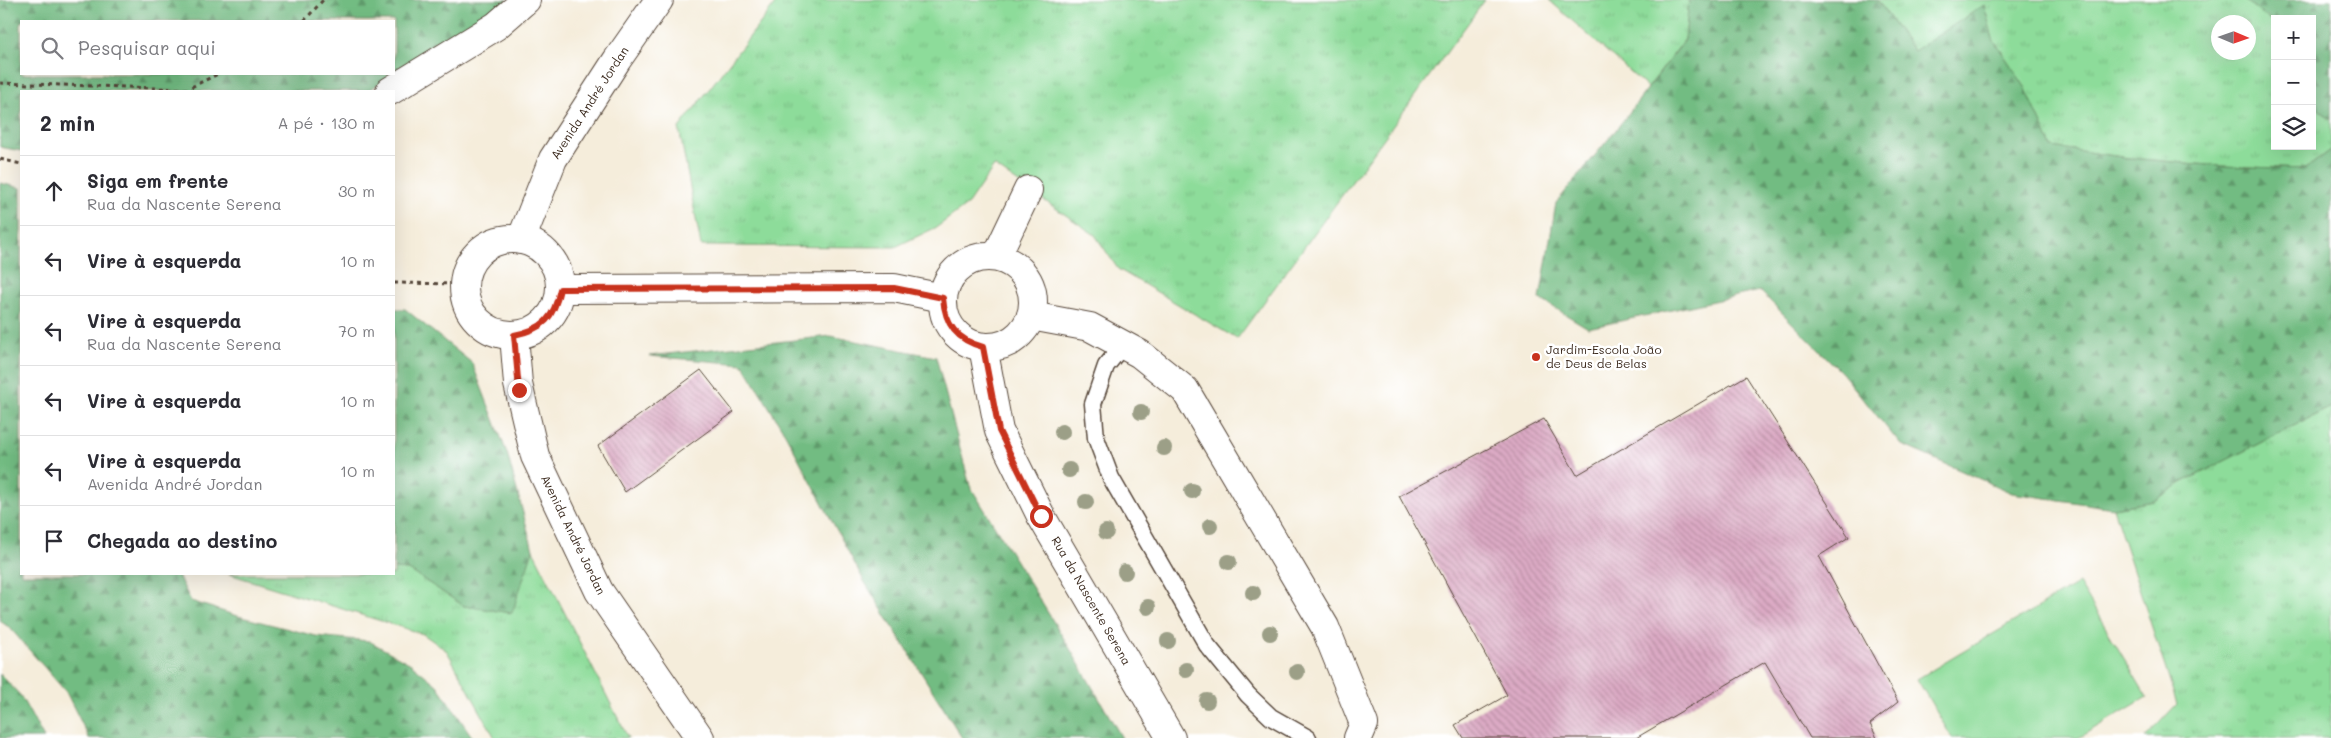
<!DOCTYPE html>
<html lang="pt">
<head>
<meta charset="utf-8">
<style>
	:root { --surface:#fff; --page:#f7f7f7; --text:#2b2b33; --muted:#7c7c81; --line:#e1e1e2 }
	body { margin:0; font-family:Mali,sans-serif; background:var(--page); color:var(--text) }
	.controls { position:absolute; right:15px; top:15px; display:grid; overflow:hidden; border-radius:0px; box-shadow:0 5px 20px #0002 }
	.controls button { width:45px; height:45px; display:grid; place-items:center; padding:0; border:0; border-bottom:1px solid var(--line); background:var(--surface); color:var(--text); font:25px sans-serif }
	.compass { position:absolute; left:2211px; top:15px; width:45px; height:45px; border-radius:50%; background:var(--surface); box-shadow:0 5px 20px #0002; rotate:92deg }
	.stop { position:absolute; width:15px; height:15px; margin:-11px; border:4px solid #c8321e; border-radius:50%; background:#fff }
	.stop.end { background:#c8321e; border-color:#fff; box-shadow:0 1px 5px #0008 }
	.list { margin:0; padding:0; list-style:none }
	h2 { display:flex; justify-content:space-between; align-items:center; height:65px; margin:0; padding:0 20px; font-size:21px }
	h2 small { font-size:16px; font-weight:400; color:var(--muted) }
	.list li { display:grid; grid-template-columns:32px 1fr auto; gap:15px; align-items:center; box-sizing:border-box; height:70px; padding:0 20px; border-top:1px solid var(--line) }
	.list b { display:block; font-size:19px; white-space:nowrap }
	.list p { margin:0; font-size:16px; white-space:nowrap; color:var(--muted) }
	.list em { font-size:16px; font-style:normal; color:var(--muted) }
	.icon { flex:none; width:28px; height:28px; fill:none; stroke:currentColor; stroke-width:2; stroke-linecap:round; stroke-linejoin:round }
	.map { position:relative; flex:none; width:2331px; height:738px; overflow:hidden }
	.search { position:absolute; background:var(--surface); box-shadow:0 5px 20px #0002; left:20px; top:20px; width:375px; height:55px; display:flex; align-items:center; gap:12px; box-sizing:border-box; padding:0 18px; border-radius:0px; color:var(--muted); font-size:19px }
	.panel { position:absolute; background:var(--surface); box-shadow:0 5px 20px #0002; left:20px; top:90px; width:375px; height:485px; border-radius:0px }
	.map>svg:first-child { display:block }
</style>
</head>
<body>
<div class="map">
<svg width="2331" height="738" viewBox="0 0 2331 738">
	<defs>
		<pattern id="grass-tufts" width="24" height="20" patternUnits="userSpaceOnUse" patternTransform="scale(1.25)"><rect width="24" height="20" fill="#8ddc9a"/><path d="M3 7l-1-3M5 7V3M7 7l1-3M15 17l-1-3M17 17v-4M19 17l1-3" fill="none" stroke="#7bbd84"/></pattern>
		<pattern id="forest-firs" width="22" height="20" patternUnits="userSpaceOnUse" patternTransform="scale(1.25)"><rect width="22" height="20" fill="#72bc82"/><path d="M5 1l3.5 6h-7zM16 11l3.5 6h-7z" fill="#5f996a"/></pattern>
		<pattern id="building-back-hatch" width="6" height="6" patternUnits="userSpaceOnUse" patternTransform="scale(1.25)"><rect width="6" height="6" fill="#dcaac5"/><path d="M-1 5l2 2M0 0l6 6M5-1l2 2" fill="none" stroke="#b48b9f"/></pattern>
	</defs>
	<rect width="100%" height="100%" fill="#fff"/>
	<filter id="ink" filterUnits="userSpaceOnUse"><feTurbulence type="fractalNoise" baseFrequency=".02" numOctaves="2"/><feDisplacementMap in="SourceGraphic" scale="10" xChannelSelector="R" yChannelSelector="G"/><feConvolveMatrix kernelMatrix="1 2 1 2 8 2 1 2 1" color-interpolation-filters="sRGB"/></filter>
	<filter id="wash" filterUnits="userSpaceOnUse"><feTurbulence type="fractalNoise" baseFrequency=".0096" numOctaves="4" result="noise"/><feDisplacementMap in="SourceGraphic" scale="20" xChannelSelector="R" yChannelSelector="G"/><feGaussianBlur stdDeviation="1.12" result="paint"/><feColorMatrix in="noise" values="0 0 0 0 0 0 0 0 0 0 0 0 0 0 0 0 0 1.4 0 .05"/><feComposite in="paint" operator="in"/></filter>
	<g filter="url(#wash)">
		<rect width="100%" height="100%" fill="#f5eddb"/>
		<g fill="url(#grass-tufts)" stroke="#64835c" fill-rule="evenodd">
			<polygon points="778,0 1485,0 1237,339 1118,269 1095,235 994,166 968,204 937,227 895,247 701,246 679,128"/>
			<polygon points="1549,0 1689,0 1685,39 1648,88"/>
			<path d="M1877 0H2245L2275 24V146H2312V104L2331 119V150L2305 169 2220 166 2129 158 2052 147 2025 87 1993 39 1984 6 1914 51ZM2218 22H2248V52H2218Z"/>
			<polygon points="2331,407 2331,738 2145,738 2177,704 2113,508 2154,501 2181,483"/>
			<polygon points="533,550 628,738 495,738 447,651 423,634 229,574 394,574 394,569 409,570 464,606 511,613"/>
		</g>
		<g fill="url(#forest-firs)" stroke="#567350" fill-rule="evenodd">
			<path d="M0 0H508L487 17 367 91H21V151L0 147ZM21 21H394V74H21Z"/>
			<polygon points="1689,0 1877,0 1914,51 1984,5 1993,39 2025,87 2052,147 2129,158 2220,166 2305,169 2331,150 2331,407 2181,483 2154,501 2113,508 2012,493 1900,444 1843,374 1760,291 1588,328 1540,299 1556,203 1615,131 1685,40"/>
			<polygon points="2245,0 2331,0 2331,119 2312,104 2312,19 2275,19 2275,24"/>
			<polygon points="0,183 21,188 21,574 177,574 191,601 234,615 316,636 369,641 411,664 437,685 473,738 89,738 66,692 10,628 0,621"/>
			<polygon points="394,309 405,309 472,363 507,453 533,550 512,613 464,606 409,570 394,569"/>
			<polygon points="831,336 936,357 970,486 1069,647 1122,738 962,738 864,581 786,435 743,364 649,356"/>
			<polygon points="0,674 20,695 44,738 0,738"/>
		</g>
		<polygon fill="#8ddc9a" stroke="#64835c" points="2079,583 2147,697 2078,738 1952,738 1917,679"/>
		<g id="blocks">
			<g fill="url(#building-back-hatch)">
				<polygon points="701,370 734,412 625,492 598,446"/>
				<polygon points="1746,376 1849,537 1819,556 1898,702 1870,724 1877,738 1810,738 1765,662 1636,738 1463,738 1455,725 1507,695 1399,496 1544,419 1577,475"/>
			</g>
		</g>
	</g>
	<g filter="url(#ink)">
		<use href="#blocks" fill-opacity="0" stroke="#57473a" stroke-width="1"/>
		<g fill="none" stroke-linecap="round" stroke-linejoin="round">
			<defs>
				<polyline id="lane" points="1123,345 1106,366 1093,404 1096,438 1111,478 1207,645 1248,695 1271,717 1308,738"/>
				<g id="street">
					<polyline points="390,91 496,26 526,0"/>
					<circle cx="512" cy="287" r="48"/>
					<polyline points="521,240 553,159 617,60 659,0"/>
					<polyline points="996,257 1028,190"/>
					<circle cx="988" cy="302" r="45"/>
					<polyline points="560,289 894,288 943,298"/>
					<polyline points="1031,316 1090,327 1140,354 1185,390 1325,627 1364,724 1358,738"/>
					<polyline points="514,335 518,384 535,456 599,591 700,738"/>
					<polyline points="983,347 999,431 1041,516 1171,738"/>
				</g>
			</defs>
			<use href="#lane" stroke="#57473a" stroke-width="19"/>
			<use href="#street" stroke="#57473a" stroke-width="30"/>
			<g stroke="#57473a" stroke-width="3" stroke-dasharray="4 4" stroke-linecap="butt">
				<polyline points="304,21 323,0"/>
				<polyline points="0,83 187,89 218,74"/>
				<polyline points="0,159 21,164"/>
				<polyline points="394,283 464,284"/>
			</g>
			<use href="#lane" stroke="#fff" stroke-width="16"/>
			<use href="#street" stroke="#fff" stroke-width="28"/>
		</g>
		<g fill="#9c9f87">
			<circle cx="1141" cy="412" r="8"/>
			<circle cx="1062" cy="432" r="8"/>
			<circle cx="1164" cy="448" r="8"/>
			<circle cx="1069" cy="470" r="8"/>
			<circle cx="1192" cy="491" r="8"/>
			<circle cx="1086" cy="502" r="8"/>
			<circle cx="1210" cy="526" r="8"/>
			<circle cx="1106" cy="532" r="8"/>
			<circle cx="1229" cy="562" r="8"/>
			<circle cx="1125" cy="572" r="8"/>
			<circle cx="1253" cy="593" r="8"/>
			<circle cx="1148" cy="607" r="8"/>
			<circle cx="1270" cy="633" r="8"/>
			<circle cx="1168" cy="641" r="8"/>
			<circle cx="1186" cy="670" r="8"/>
			<circle cx="1297" cy="672" r="8"/>
			<circle cx="1207" cy="701" r="8"/>
		</g>
	</g>
	<g fill="none" stroke-linecap="round" stroke-linejoin="round" filter="url(#ink)">
		<path stroke="#c8321e" stroke-width="6" d="M519 390 514 335C544 329 554 318 560 289L894 288 943 298C945 325 957 340 983 347L999 431 1041 516"/>
	</g>
	<circle fill="#c8321e" stroke="#fff" stroke-width="2" cx="1536" cy="357" r="5"/>
	<g text-anchor="middle" stroke-width="5" stroke-linejoin="round" paint-order="stroke">
		<g font-size="12" fill="#3b2a1e" stroke="#fff">
			<text transform="translate(590 103) rotate(-57)" y="4">Avenida André Jordan</text>
			<text transform="translate(573 535) rotate(64)" y="4">Avenida André Jordan</text>
			<text transform="translate(1091 601) rotate(60)" y="4">Rua da Nascente Serena</text>
		</g>
		<g font-size="12" fill="#3b2a1e" stroke="#fff" text-anchor="start">
			<text x="1546" y="354">Jardim-Escola João<tspan x="1546" dy="14">de Deus de Belas</tspan></text>
		</g>
	</g>
</svg>
<div class="controls">
<button>+</button>
<button>−</button>
<button><svg class="icon" aria-label="layers" viewBox="0 0 24 24"><path d="M12 4l9 5-9 5-9-5zM3 14l9 5 9-5"/></svg></button>
</div>
<svg class="compass" viewBox="-18 -18 36 36"><path d="M0-13l5 13h-10z" fill="#e53935"/><path d="M0 13l5-13h-10z" fill="#7c7c81"/></svg>
<div class="stop" style="left:1041px;top:516px"></div>
<div class="stop end" style="left:519px;top:390px"></div>
<div class="search"><svg class="icon" aria-label="search" viewBox="0 0 24 24"><circle cx="10" cy="10" r="6"/><path d="M15 15l6 6"/></svg>Pesquisar aqui</div>
<section class="panel">
<h2>2 min<small>A pé · 130 m</small></h2>
<ul class="list">
<li><svg class="icon" aria-label="ahead" viewBox="0 0 24 24"><path d="M12 20V5M6 11l6-6 6 6"/></svg><div><b>Siga em frente</b><p>Rua da Nascente Serena</p></div><em>30 m</em></li>
<li><svg class="icon" aria-label="left" viewBox="0 0 24 24"><path d="M17 20v-9H6M10 6l-5 5 5 5"/></svg><div><b>Vire à esquerda</b></div><em>10 m</em></li>
<li><svg class="icon" aria-label="left" viewBox="0 0 24 24"><path d="M17 20v-9H6M10 6l-5 5 5 5"/></svg><div><b>Vire à esquerda</b><p>Rua da Nascente Serena</p></div><em>70 m</em></li>
<li><svg class="icon" aria-label="left" viewBox="0 0 24 24"><path d="M17 20v-9H6M10 6l-5 5 5 5"/></svg><div><b>Vire à esquerda</b></div><em>10 m</em></li>
<li><svg class="icon" aria-label="left" viewBox="0 0 24 24"><path d="M17 20v-9H6M10 6l-5 5 5 5"/></svg><div><b>Vire à esquerda</b><p>Avenida André Jordan</p></div><em>10 m</em></li>
<li><svg class="icon" aria-label="arrive" viewBox="0 0 24 24"><path d="M6 21V4h12l-3 4 3 4H6"/></svg><div><b>Chegada ao destino</b></div></li>
</ul>
</section>
</div>
</body>
</html>
